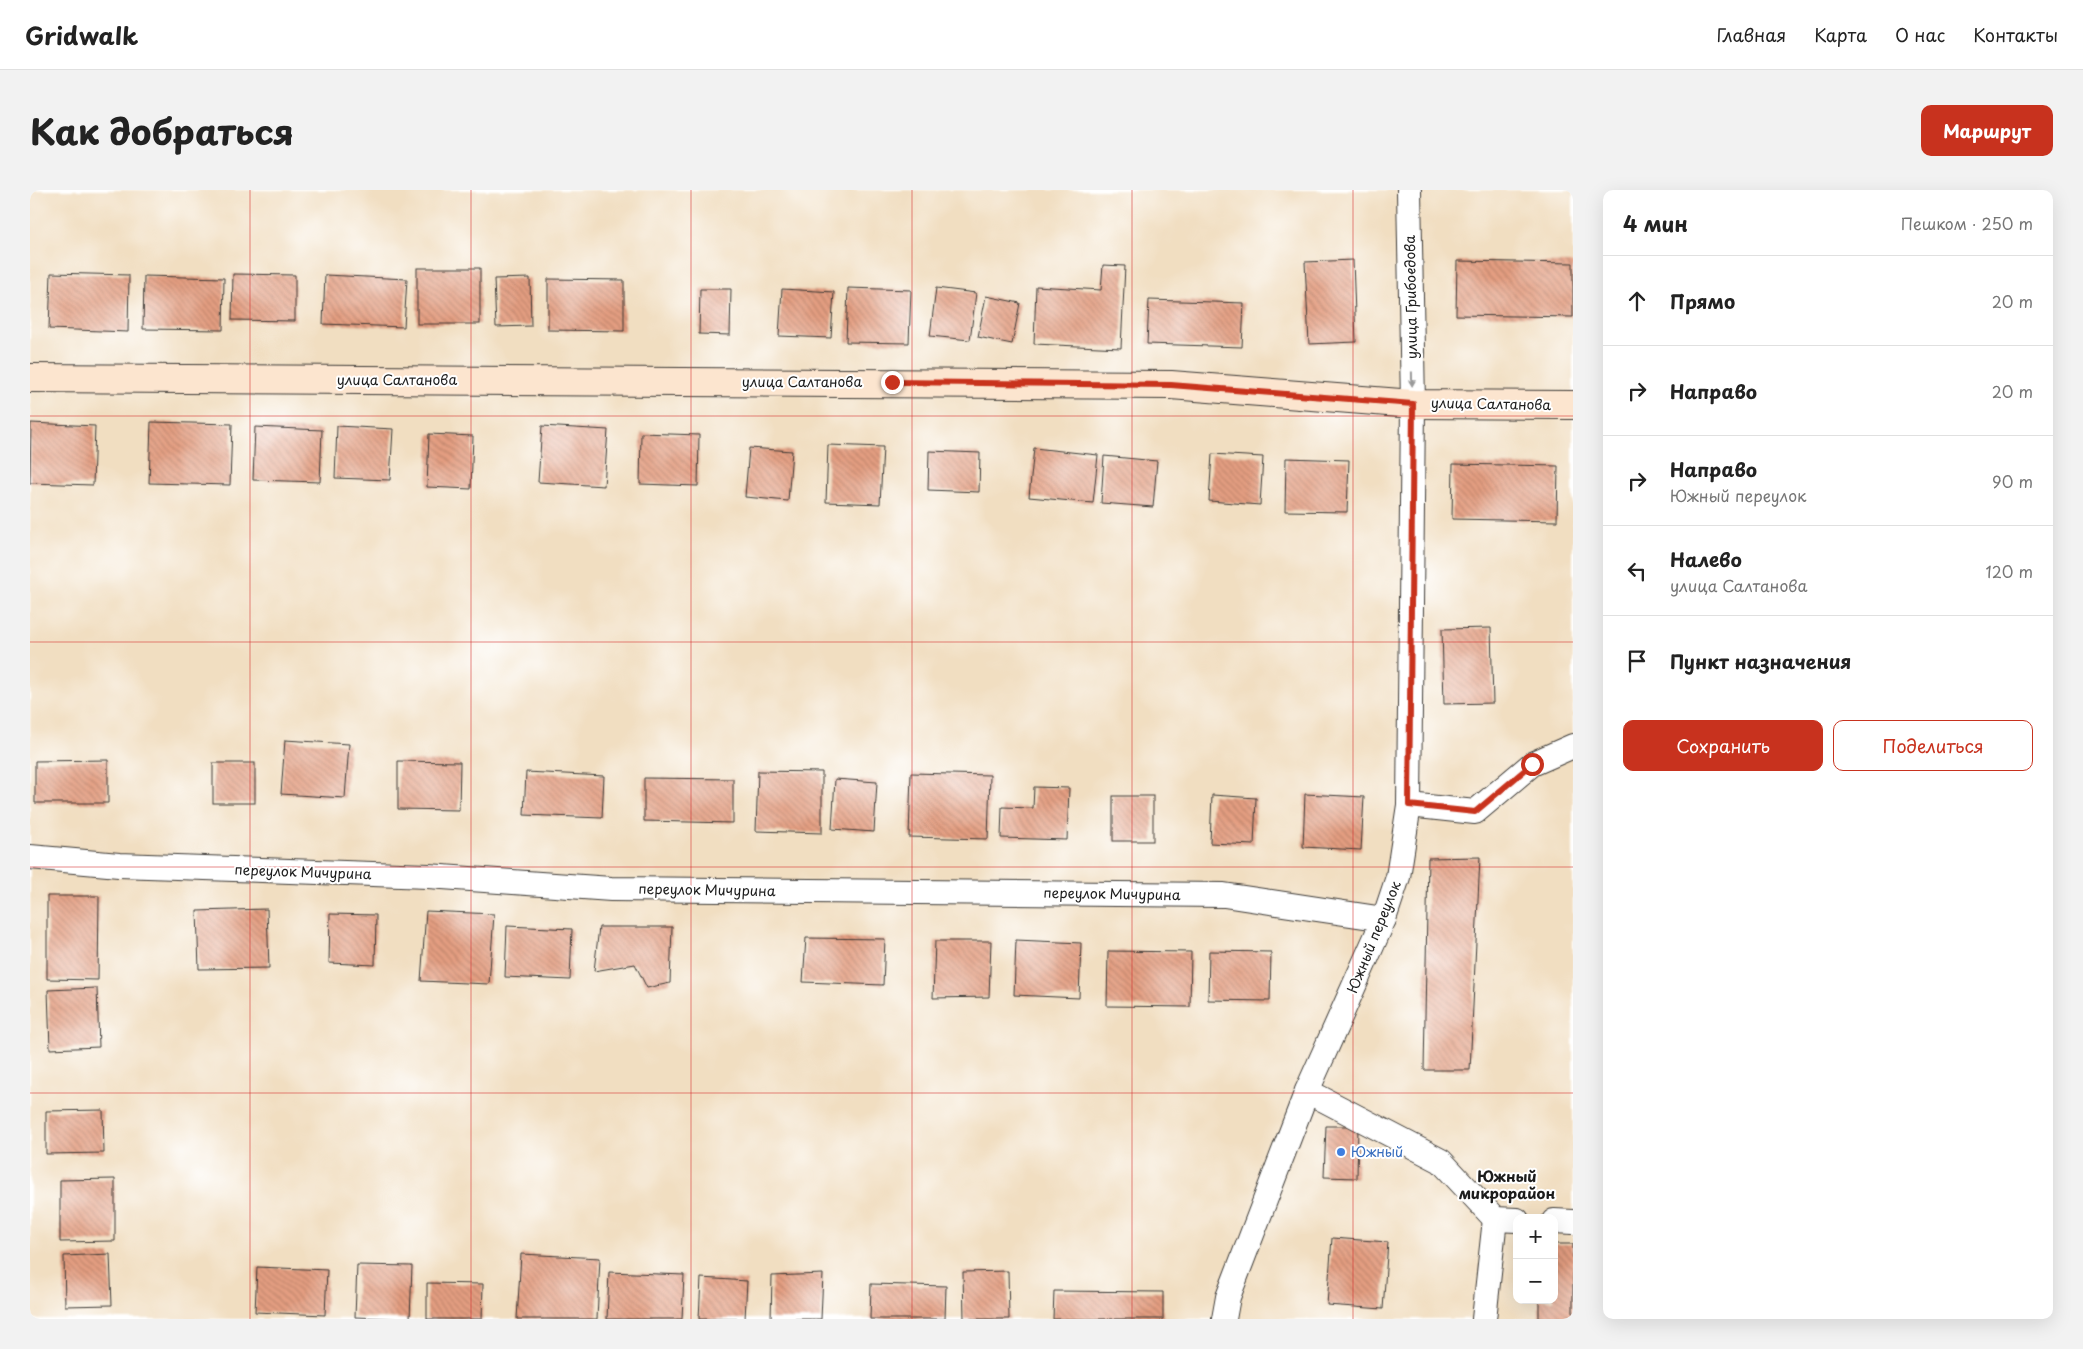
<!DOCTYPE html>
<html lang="ru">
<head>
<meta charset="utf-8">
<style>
	:root { --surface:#fff; --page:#f2f2f2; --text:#222; --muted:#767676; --line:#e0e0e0; --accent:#c8321e }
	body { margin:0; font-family:"Playpen Sans",sans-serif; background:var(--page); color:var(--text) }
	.controls { position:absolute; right:15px; bottom:15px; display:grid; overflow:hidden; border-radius:10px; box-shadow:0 5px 20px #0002 }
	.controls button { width:45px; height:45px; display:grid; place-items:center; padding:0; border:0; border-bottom:1px solid var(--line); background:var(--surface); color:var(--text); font:25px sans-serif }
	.stop { position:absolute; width:15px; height:15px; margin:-11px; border:4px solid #c8321e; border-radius:50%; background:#fff }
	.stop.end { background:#c8321e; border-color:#fff; box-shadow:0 1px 5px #0008 }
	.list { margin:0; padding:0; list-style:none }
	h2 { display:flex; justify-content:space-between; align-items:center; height:65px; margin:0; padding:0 20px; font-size:21px }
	h2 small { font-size:16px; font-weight:400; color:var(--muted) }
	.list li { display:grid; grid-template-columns:32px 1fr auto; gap:15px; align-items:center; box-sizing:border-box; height:90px; padding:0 20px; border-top:1px solid var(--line) }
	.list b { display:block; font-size:19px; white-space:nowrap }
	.list p { margin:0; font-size:16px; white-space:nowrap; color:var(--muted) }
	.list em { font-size:16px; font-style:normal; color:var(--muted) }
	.actions { display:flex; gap:10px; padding:15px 20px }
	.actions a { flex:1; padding:11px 0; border:1px solid var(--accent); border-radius:10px; text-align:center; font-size:18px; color:var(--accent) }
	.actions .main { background:var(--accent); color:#fff }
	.icon { flex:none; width:28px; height:28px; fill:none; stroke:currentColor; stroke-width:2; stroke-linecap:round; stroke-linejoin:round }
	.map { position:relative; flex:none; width:1543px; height:1129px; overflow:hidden; border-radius:10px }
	header { display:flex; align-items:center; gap:30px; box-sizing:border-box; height:70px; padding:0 25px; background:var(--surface); border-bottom:1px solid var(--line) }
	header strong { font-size:24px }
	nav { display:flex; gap:28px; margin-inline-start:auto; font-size:18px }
	.intro { display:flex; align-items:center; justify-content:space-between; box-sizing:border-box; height:120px; padding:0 30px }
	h1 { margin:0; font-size:35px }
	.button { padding:12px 22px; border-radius:10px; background:var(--accent); color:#fff; font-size:18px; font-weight:700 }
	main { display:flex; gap:30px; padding:0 30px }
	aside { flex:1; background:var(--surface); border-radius:10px; box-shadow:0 5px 20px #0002 }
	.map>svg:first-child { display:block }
</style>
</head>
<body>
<header>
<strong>Gridwalk</strong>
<nav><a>Главная</a><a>Карта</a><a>О нас</a><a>Контакты</a></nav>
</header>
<div class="intro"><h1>Как добраться</h1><a class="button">Маршрут</a></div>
<main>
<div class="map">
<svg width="1543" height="1129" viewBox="0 0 1543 1129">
	<defs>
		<pattern id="building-back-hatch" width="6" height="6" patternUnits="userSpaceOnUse" patternTransform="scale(1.25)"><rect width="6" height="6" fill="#e49e81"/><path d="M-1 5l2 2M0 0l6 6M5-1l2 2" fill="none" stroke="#b88069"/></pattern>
	</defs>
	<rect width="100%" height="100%" fill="#fff"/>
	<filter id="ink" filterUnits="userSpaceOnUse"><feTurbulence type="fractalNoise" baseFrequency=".02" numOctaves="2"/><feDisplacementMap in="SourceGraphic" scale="10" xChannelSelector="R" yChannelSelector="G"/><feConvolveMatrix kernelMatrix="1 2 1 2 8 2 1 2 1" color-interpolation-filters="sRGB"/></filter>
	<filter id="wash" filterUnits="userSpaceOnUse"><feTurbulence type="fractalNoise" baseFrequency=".0096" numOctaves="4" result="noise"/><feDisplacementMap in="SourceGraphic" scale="20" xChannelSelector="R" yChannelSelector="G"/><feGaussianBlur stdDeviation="1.12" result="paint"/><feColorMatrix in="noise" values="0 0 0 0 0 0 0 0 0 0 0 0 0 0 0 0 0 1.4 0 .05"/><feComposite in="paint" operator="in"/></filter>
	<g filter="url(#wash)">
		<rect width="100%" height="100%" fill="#f1dec1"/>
		<g id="blocks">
			<g fill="url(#building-back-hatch)">
				<polygon points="1323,70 1326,152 1279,154 1275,72"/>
				<polygon points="1427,71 1543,73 1543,127 1426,125"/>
				<polygon points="1073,75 1095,76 1091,158 1004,154 1006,96 1071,100"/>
				<rect x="387" y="78" width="63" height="56"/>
				<polygon points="21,83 99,85 98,142 19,139"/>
				<polygon points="203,84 265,85 265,131 202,130"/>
				<polygon points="295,85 377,89 374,137 293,134"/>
				<polygon points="114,86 194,88 193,140 113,139"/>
				<polygon points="500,88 501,136 466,137 464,89"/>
				<polygon points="518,89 594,90 594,141 518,140"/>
				<polygon points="818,98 881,100 879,153 816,152"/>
				<polygon points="906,98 946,103 940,150 900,146"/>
				<polygon points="670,99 701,99 700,145 669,144"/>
				<polygon points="752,99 804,102 801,148 749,146"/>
				<polygon points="956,106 990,113 982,154 948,147"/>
				<polygon points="1119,110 1214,113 1212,157 1117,154"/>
				<polygon points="121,232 202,234 200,295 119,293"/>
				<polygon points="1,233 65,236 63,295 0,293"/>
				<polygon points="307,236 363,239 360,290 305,288"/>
				<polygon points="512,236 578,240 574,296 508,292"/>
				<polygon points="225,237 292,240 290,292 223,290"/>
				<polygon points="611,243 669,245 668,296 610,294"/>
				<polygon points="399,244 443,246 441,299 397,297"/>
				<polygon points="798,255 853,257 850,314 796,312"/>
				<polygon points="719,258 762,261 758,311 715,307"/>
				<polygon points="1004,258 1068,265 1063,313 999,307"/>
				<polygon points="899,261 950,263 949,302 898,300"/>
				<polygon points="1182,264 1233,267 1230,315 1179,311"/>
				<polygon points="1074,266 1127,271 1123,317 1071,313"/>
				<polygon points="1256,268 1319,270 1317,322 1255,321"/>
				<polygon points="1423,274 1528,276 1527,331 1422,329"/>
				<polygon points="1461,438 1463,513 1414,514 1412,439"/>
				<polygon points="255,550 319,554 315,608 251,604"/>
				<polygon points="78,570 78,613 5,613 5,571"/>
				<polygon points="368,571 430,572 429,620 368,619"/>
				<rect x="183" y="573" width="42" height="40"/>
				<polygon points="728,581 792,582 792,643 726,641"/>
				<polygon points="496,582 574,586 572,628 494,625"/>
				<polygon points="881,583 960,585 958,649 879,647"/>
				<polygon points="614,588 703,589 703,633 614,631"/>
				<polygon points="805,589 847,592 844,642 802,639"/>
				<polygon points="1004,597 1039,598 1037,650 971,648 972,617 1003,618"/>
				<polygon points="1275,604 1334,607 1331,660 1273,657"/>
				<polygon points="1182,605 1226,608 1224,655 1180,653"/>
				<rect x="1083" y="606" width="40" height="45"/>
				<polygon points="1450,667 1440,880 1394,880 1398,668"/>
				<polygon points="17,706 69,706 68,790 17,789"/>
				<polygon points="237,719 239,778 169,779 167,721"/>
				<polygon points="396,721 464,724 459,794 391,791"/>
				<polygon points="300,724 346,725 345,775 299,773"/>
				<polygon points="477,736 542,739 540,790 475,787"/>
				<polygon points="569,737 642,737 640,793 617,798 605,774 564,781"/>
				<polygon points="776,748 855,749 853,795 773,792"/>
				<polygon points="986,750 1051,753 1049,808 984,805"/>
				<polygon points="905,751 961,751 959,807 903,808"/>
				<polygon points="1078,761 1161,762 1160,817 1077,816"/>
				<polygon points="1179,761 1241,762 1240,811 1178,810"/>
				<polygon points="67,798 69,857 20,859 18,800"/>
				<polygon points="73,920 74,963 16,964 16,921"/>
				<polygon points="1296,936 1328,936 1327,988 1294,987"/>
				<polygon points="85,989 85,1051 30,1052 30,990"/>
				<polygon points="1302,1048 1358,1052 1353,1119 1297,1115"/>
				<polygon points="1524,1054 1543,1054 1543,1129 1509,1129 1509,1110 1524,1110"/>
				<polygon points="80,1064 82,1115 35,1116 34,1066"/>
				<polygon points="491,1064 570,1068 567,1129 487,1129"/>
				<polygon points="327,1075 382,1076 380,1129 325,1127"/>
				<polygon points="227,1077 297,1080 295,1125 225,1122"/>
				<polygon points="978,1081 979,1129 934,1129 933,1082"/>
				<polygon points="579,1082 654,1085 652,1129 577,1129"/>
				<polygon points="793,1084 791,1129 741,1129 742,1086"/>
				<polygon points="671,1088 717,1091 715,1129 669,1129"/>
				<polygon points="397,1093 453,1094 452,1129 397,1129"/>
				<polygon points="841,1094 916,1096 915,1129 840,1129"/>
				<polygon points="1024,1101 1133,1102 1133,1129 1023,1129"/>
			</g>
		</g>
	</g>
	<g filter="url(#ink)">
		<use href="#blocks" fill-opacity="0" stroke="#3c3935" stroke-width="1"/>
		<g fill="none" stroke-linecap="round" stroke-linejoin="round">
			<defs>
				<g id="street">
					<polyline points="1379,615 1445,622 1502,574 1543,556"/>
					<polyline points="0,667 89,675 398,686 581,699 1194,705 1354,729"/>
					<polyline points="1277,901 1411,971 1465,1029 1487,1030"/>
					<polyline points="1524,1031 1543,1032"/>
					<polyline points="1194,1129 1198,1107 1277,901 1354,729 1368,687 1379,615 1383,214 1379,0"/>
					<polyline points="1454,1129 1465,1029"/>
				</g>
				<polyline id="secondary" points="0,188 1141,195 1383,214 1543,215"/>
			</defs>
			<use href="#street" stroke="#3c3935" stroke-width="26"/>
			<use href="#secondary" stroke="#3c3935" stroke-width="30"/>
			<use href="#street" stroke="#fff" stroke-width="24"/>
			<use href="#secondary" stroke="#fce5cf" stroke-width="28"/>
		</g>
		<defs><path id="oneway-solid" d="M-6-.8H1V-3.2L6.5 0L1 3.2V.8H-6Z" transform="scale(1.25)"/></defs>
		<use fill="#999" href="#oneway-solid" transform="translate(1382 189) rotate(89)"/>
	</g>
	<g fill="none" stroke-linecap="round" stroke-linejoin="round" filter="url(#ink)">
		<polyline stroke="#c8321e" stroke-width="6" points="862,192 1141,195 1383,214 1379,615 1445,622 1502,574"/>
	</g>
	<path fill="none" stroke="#d62828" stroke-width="1" stroke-opacity="0.55" d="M220 0V1129M441 0V1129M661 0V1129M882 0V1129M1102 0V1129M1323 0V1129M0 226H1543M0 452H1543M0 677H1543M0 903H1543"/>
	<circle fill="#3f7fe0" stroke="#fff" stroke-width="2" cx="1311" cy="962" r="5"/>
	<g text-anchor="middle" stroke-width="4" stroke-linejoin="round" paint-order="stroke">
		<g font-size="14" fill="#1c1c1c" stroke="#fff">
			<text transform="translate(1381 107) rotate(-91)" y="5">улица Грибоедова</text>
			<text x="367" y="195">улица Салтанова</text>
			<text x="772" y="197">улица Салтанова</text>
			<text transform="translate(1461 214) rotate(1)" y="5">улица Салтанова</text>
			<text transform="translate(273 682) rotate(2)" y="5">переулок Мичурина</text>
			<text transform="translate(677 700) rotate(1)" y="5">переулок Мичурина</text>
			<text transform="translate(1082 704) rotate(1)" y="5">переулок Мичурина</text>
			<text transform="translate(1344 747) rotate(-68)" y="5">Южный переулок</text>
		</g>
		<g font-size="14" fill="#366cbe" stroke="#fff" text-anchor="start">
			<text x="1321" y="967">Южный</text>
		</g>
		<g font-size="15" font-weight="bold" fill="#1c1c1c" stroke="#fff">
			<text x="1477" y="992">Южный<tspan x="1477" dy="17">микрорайон</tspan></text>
		</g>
	</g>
</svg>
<div class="controls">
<button>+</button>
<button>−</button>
</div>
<div class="stop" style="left:1502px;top:574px"></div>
<div class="stop end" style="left:862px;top:192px"></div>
</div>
<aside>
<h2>4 мин<small>Пешком · 250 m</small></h2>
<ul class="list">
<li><svg class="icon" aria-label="ahead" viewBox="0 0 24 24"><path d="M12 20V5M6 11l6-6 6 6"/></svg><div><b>Прямо</b></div><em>20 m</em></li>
<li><svg class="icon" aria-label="right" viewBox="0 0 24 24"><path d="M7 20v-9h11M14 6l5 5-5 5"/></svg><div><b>Направо</b></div><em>20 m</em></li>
<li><svg class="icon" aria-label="right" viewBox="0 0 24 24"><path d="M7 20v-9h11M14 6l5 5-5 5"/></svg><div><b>Направо</b><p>Южный переулок</p></div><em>90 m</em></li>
<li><svg class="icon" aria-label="left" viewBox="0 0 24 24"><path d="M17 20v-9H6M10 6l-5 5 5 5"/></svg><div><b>Налево</b><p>улица Салтанова</p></div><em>120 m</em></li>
<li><svg class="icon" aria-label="arrive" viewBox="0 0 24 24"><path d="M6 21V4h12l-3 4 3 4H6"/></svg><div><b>Пункт назначения</b></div></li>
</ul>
<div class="actions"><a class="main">Сохранить</a><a>Поделиться</a></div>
</aside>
</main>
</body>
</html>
